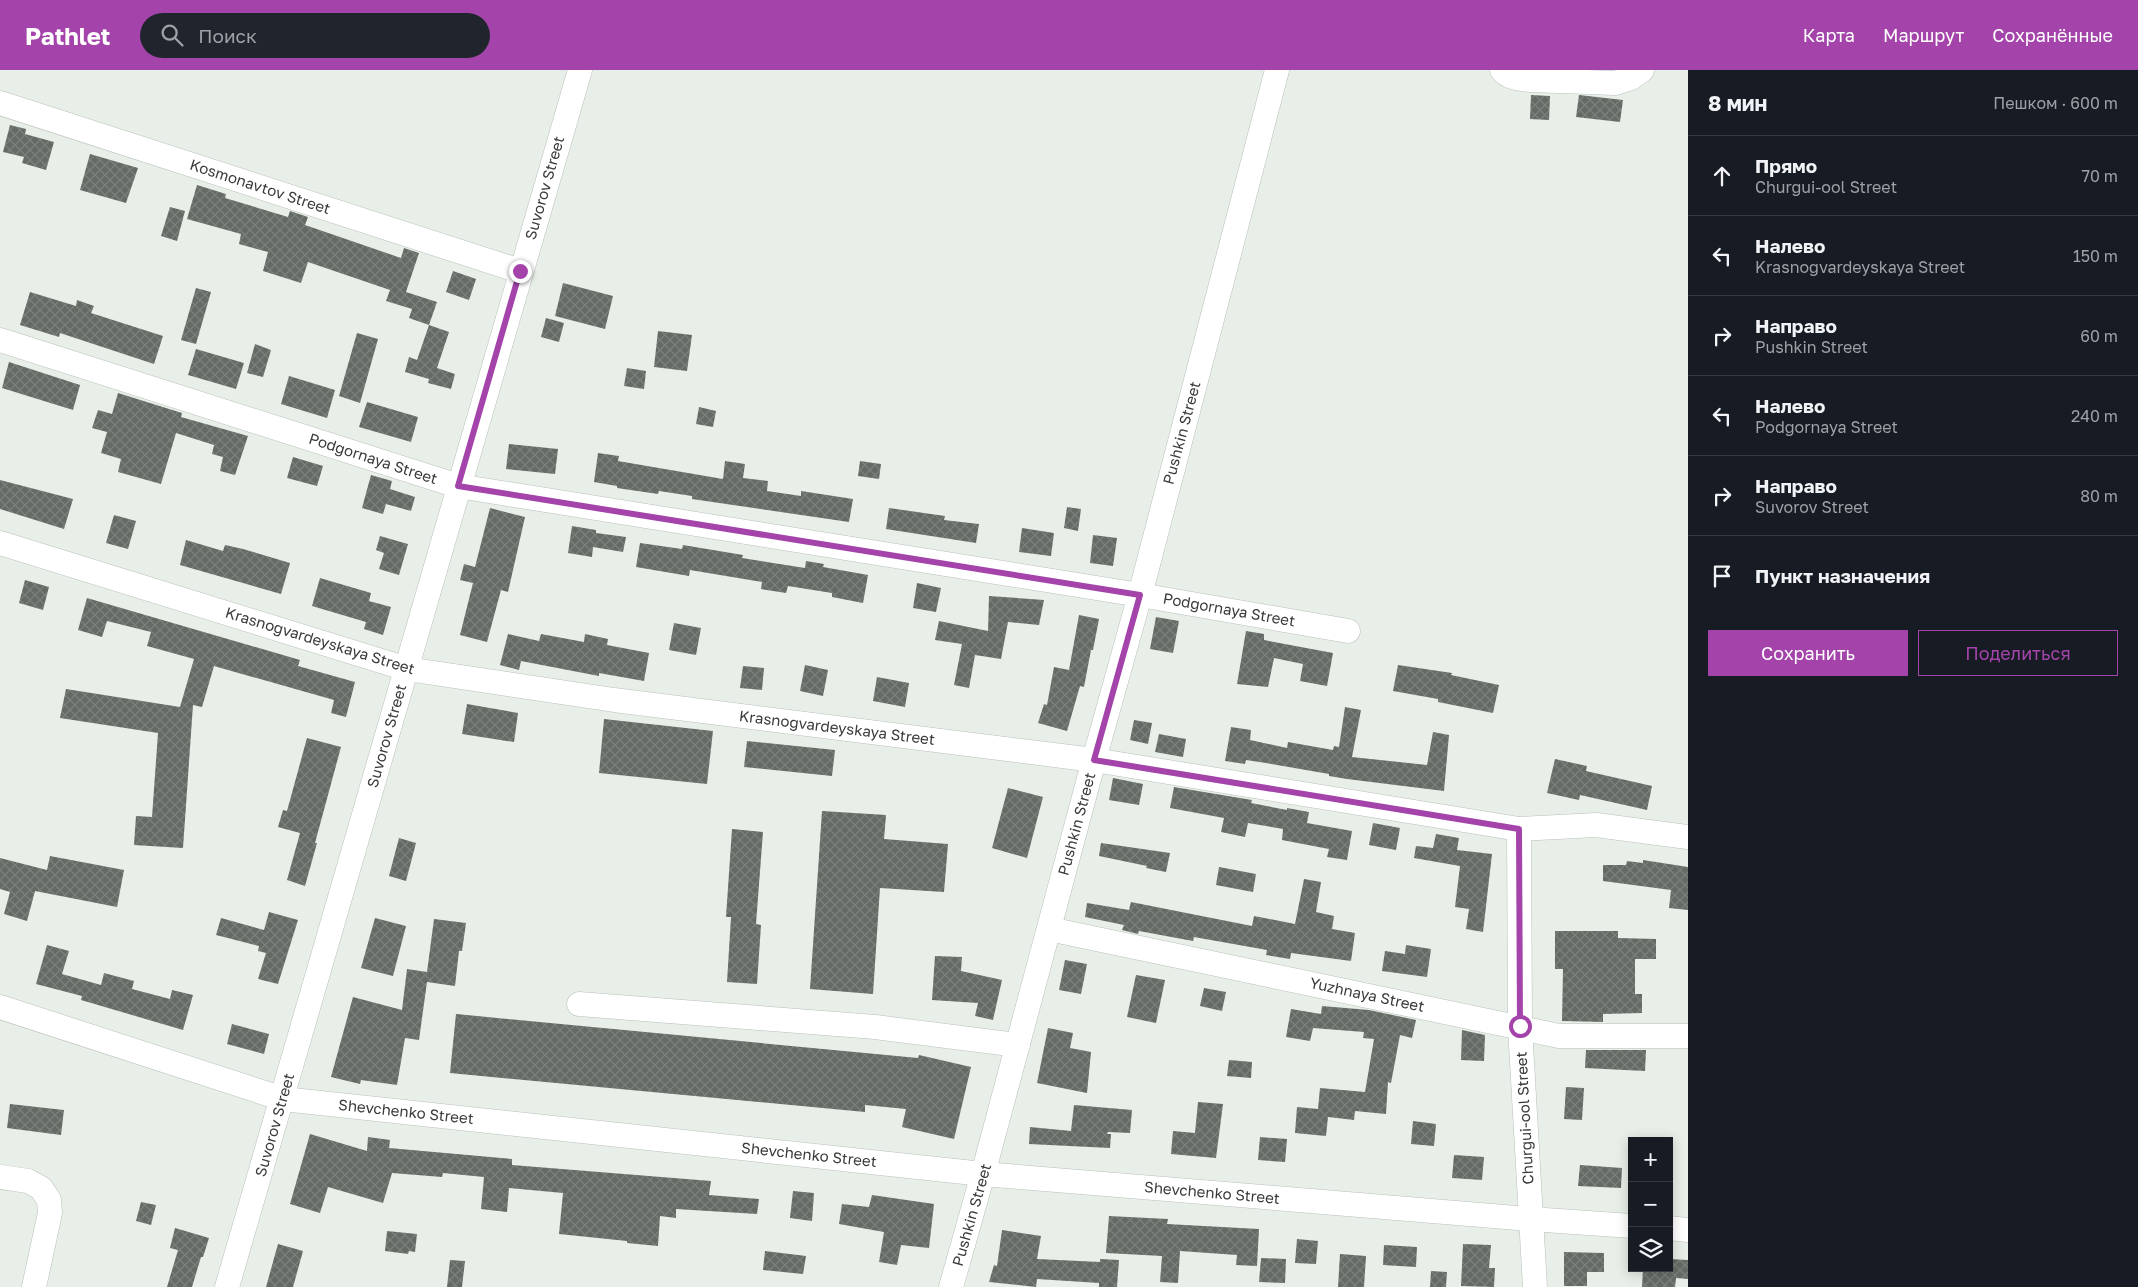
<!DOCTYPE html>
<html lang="ru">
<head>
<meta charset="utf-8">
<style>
	:root { --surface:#171b24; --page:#20242c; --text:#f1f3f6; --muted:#9ea1a6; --line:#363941; --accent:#a444ab }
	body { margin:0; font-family:"Golos Text",sans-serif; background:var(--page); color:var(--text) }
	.controls { position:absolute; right:15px; bottom:15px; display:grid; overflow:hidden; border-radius:0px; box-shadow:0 2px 12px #0003 }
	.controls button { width:45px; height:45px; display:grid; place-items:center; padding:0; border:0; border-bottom:1px solid var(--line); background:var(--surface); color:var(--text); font:25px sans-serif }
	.stop { position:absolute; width:15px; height:15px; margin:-11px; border:4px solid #a444ab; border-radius:50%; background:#fff }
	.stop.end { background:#a444ab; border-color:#fff; box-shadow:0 1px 5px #0008 }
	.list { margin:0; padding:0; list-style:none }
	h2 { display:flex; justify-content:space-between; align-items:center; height:65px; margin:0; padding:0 20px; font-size:21px }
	h2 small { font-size:16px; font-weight:400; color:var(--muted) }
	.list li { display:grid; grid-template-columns:32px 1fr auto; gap:15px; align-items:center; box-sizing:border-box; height:80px; padding:0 20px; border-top:1px solid var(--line) }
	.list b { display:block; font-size:19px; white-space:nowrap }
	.list p { margin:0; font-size:16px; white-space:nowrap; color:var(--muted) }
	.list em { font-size:16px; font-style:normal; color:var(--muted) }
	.actions { display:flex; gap:10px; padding:15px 20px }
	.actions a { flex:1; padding:11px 0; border:1px solid var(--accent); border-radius:0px; text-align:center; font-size:18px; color:var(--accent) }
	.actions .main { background:var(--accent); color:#fff }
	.icon { flex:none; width:28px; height:28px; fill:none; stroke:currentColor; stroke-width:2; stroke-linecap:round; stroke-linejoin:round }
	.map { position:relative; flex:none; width:1688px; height:1217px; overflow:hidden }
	header { display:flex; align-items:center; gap:30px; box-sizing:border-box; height:70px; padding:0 25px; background:var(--accent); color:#fff }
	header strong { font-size:24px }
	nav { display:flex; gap:28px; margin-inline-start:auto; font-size:18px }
	.search { width:350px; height:45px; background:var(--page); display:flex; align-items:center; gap:12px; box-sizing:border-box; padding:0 18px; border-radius:28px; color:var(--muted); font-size:19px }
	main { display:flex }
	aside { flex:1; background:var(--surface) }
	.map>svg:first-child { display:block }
</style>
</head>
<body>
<header>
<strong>Pathlet</strong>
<div class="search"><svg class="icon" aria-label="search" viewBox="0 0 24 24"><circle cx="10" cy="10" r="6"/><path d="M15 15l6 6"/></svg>Поиск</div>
<nav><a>Карта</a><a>Маршрут</a><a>Сохранённые</a></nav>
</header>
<main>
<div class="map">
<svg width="1688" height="1217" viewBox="0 0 1688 1217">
	<defs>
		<pattern id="building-cross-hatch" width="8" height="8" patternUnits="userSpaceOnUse" patternTransform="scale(1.25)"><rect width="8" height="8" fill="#646a64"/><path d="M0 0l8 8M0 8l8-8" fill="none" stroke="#7c807c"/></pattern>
	</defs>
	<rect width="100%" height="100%" fill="#e8efe8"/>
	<g fill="url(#building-cross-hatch)">
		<polygon points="1531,25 1550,26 1549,50 1530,49"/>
		<polygon points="1579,25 1623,30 1620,52 1576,47"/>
		<polygon points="10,55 26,59 25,64 54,72 46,100 22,93 24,87 3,82"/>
		<polygon points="90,84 138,98 126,133 80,120"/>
		<polygon points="197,115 226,124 225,128 288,147 290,141 308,147 305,155 401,188 404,178 419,183 406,222 437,232 429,255 409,248 412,239 386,231 390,220 308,192 301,213 263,201 268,182 239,174 241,164 187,149"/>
		<polygon points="170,137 185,141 177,171 161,166"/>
		<polygon points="453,201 476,209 469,230 446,222"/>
		<polygon points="563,213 613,226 605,259 555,246"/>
		<polygon points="196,218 211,222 196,274 181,270"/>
		<polygon points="30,222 76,236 77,230 94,236 91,243 163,266 154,294 60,263 59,267 20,255"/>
		<polygon points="546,248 564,253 559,272 541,267"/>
		<polygon points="429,255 449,262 437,298 455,304 451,319 428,313 429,309 405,302 409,287 417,290"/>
		<polygon points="658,261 692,265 687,301 654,297"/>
		<polygon points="357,263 378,269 360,333 339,326"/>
		<polygon points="255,274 271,280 263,307 247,303"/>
		<polygon points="196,279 244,293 236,319 188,305"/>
		<polygon points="9,292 80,315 73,340 2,318"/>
		<polygon points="627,298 646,301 644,319 624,316"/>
		<polygon points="289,306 335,320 327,348 281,334"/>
		<polygon points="118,323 182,343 181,347 248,366 235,405 220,401 223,387 212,384 214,375 176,363 161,414 118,402 121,389 101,383 107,362 92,358 98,340 112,344"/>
		<polygon points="367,332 418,347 411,372 359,357"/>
		<polygon points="699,337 716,341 713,357 696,354"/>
		<polygon points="509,374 558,379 555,404 506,399"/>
		<polygon points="598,383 619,386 618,391 723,409 725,391 745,394 743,408 768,411 767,421 801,426 801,421 853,429 849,452 692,429 692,426 659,421 658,424 617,418 617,416 594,412"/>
		<polygon points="293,387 323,396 317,416 287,408"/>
		<polygon points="860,391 881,394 879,409 858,406"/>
		<polygon points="371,405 392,411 390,419 415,427 411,441 386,434 383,444 362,438"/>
		<polygon points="0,410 73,429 64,459 0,439"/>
		<polygon points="1067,437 1081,439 1078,461 1064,458"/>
		<polygon points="490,438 525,447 508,522 501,520 487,572 460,565 473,513 460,510 464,494 475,497"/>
		<polygon points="889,438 945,446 944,450 979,454 976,473 886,459"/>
		<polygon points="114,445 136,451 128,479 106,473"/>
		<polygon points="572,456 596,460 596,463 626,467 623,482 593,477 592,487 568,483"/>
		<polygon points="1022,458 1054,463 1051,486 1019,482"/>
		<polygon points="1093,465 1117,468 1113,496 1090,493"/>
		<polygon points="380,466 408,474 399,505 379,499 384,483 376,480"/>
		<polygon points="186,470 223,481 225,475 243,479 290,493 281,524 180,495"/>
		<polygon points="640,473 682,479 683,475 743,485 742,488 805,498 806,491 824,494 823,497 868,505 863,533 832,527 832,523 788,516 786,523 761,519 762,512 690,500 689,506 636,497"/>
		<polygon points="320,508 371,523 369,531 391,537 383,565 364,559 366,552 312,536"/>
		<polygon points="25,510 49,517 43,540 19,533"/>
		<polygon points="917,513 941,518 936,542 913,538"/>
		<polygon points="989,526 1044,530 1039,555 1008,552 1001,589 975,585 969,618 954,615 962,574 935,570 939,551 988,561"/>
		<polygon points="87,528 300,590 298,596 355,612 346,647 331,643 334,630 214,596 202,637 193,635 183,778 134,775 136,746 152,747 158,663 60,648 66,619 180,637 194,589 147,576 151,562 107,551 102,567 78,560"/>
		<polygon points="1079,545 1099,549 1093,580 1091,580 1084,617 1080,616 1067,661 1038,653 1044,634 1047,635 1054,597 1069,600"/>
		<polygon points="1156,547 1179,551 1173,583 1150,579"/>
		<polygon points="674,553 701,558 696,585 669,580"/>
		<polygon points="1246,561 1264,564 1264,570 1333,583 1327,616 1300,611 1303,594 1274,588 1268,617 1237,614"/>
		<polygon points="508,564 539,571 541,564 584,572 585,564 608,569 607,575 649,583 644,611 599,603 599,606 521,591 519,600 500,595"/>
		<polygon points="805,595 828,600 823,626 800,621"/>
		<polygon points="1398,595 1452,603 1451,605 1499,615 1493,643 1438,632 1438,629 1393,621"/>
		<polygon points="743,596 764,598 762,620 740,618"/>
		<polygon points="877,607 909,613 905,637 873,631"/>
		<polygon points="467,634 518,643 514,672 462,664"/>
		<polygon points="1345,637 1361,640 1352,687 1427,695 1433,662 1449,665 1444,721 1347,709 1329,706 1329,704 1266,693 1246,690 1245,694 1225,691 1231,657 1251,660 1250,670 1287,678 1288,672 1333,680 1334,676 1339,677"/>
		<polygon points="604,649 713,661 707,714 599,703"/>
		<polygon points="1134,650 1152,653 1148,674 1130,670"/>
		<polygon points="1159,664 1186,669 1183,687 1155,682"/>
		<polygon points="307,668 341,677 315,773 317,773 305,816 287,810 300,763 278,757 283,740 287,741"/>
		<polygon points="747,671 835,680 832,706 744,697"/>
		<polygon points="1555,689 1587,696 1586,701 1652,716 1647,740 1580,725 1579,730 1547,723"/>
		<polygon points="1113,708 1143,714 1139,735 1109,730"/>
		<polygon points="1174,717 1252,730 1251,733 1287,740 1287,738 1309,742 1307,753 1352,761 1347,790 1327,787 1329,779 1282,770 1283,759 1248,753 1245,767 1221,762 1224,748 1170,738"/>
		<polygon points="1008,718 1043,727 1027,788 992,778"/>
		<polygon points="822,741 886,745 884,769 948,774 944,822 880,818 873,924 810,919"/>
		<polygon points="1373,753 1400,758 1396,780 1369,775"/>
		<polygon points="732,759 763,762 756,854 761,855 757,914 727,912 731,847 726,847"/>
		<polygon points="1436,764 1459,768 1457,780 1492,784 1483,862 1466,859 1469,839 1455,837 1460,796 1414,788 1416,776 1433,778"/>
		<polygon points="399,768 416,773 406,811 389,806"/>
		<polygon points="1101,773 1170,783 1166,802 1146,798 1147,796 1099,786"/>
		<polygon points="50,786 124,800 117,837 35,821 27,851 4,844 10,822 0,819 0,788 47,800"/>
		<polygon points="1643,790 1688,797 1688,840 1669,838 1671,820 1603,811 1603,795 1626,795 1627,791 1643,793"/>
		<polygon points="1219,797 1256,804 1253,822 1216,815"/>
		<polygon points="1304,809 1321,812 1316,842 1334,846 1332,859 1355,863 1351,891 1291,883 1290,889 1266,885 1267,880 1194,867 1193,871 1139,861 1138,864 1122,860 1124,855 1085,847 1087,833 1129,840 1131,832 1252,856 1254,846 1295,854"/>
		<polygon points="269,842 298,850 278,914 258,909 266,883 258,881 259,876 216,865 221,848 264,860"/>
		<polygon points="375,848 406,856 393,906 361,898"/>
		<polygon points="434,849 466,853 462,881 459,881 455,916 427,912 419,970 405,968 397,1015 361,1010 360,1014 331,1007 353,927 402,940 407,899 427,902"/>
		<polygon points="1555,861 1618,861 1618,868 1656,869 1656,889 1635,889 1635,924 1642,924 1642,943 1603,944 1603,952 1562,951 1563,899 1555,899"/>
		<polygon points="47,875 69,881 62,904 101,915 104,903 134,911 132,919 170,929 172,920 193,925 183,960 81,930 82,926 36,914"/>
		<polygon points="1406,875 1431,879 1427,907 1382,901 1385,881 1405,884"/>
		<polygon points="935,886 962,887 961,901 1002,910 993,950 975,946 978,933 932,930"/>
		<polygon points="1065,890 1087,894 1081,924 1059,920"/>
		<polygon points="1136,905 1165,910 1156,953 1127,947"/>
		<polygon points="1204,918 1226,922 1222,941 1200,936"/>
		<polygon points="1322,936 1369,940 1416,950 1412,968 1400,965 1391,1013 1388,1012 1386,1044 1355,1041 1354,1050 1328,1047 1326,1066 1295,1063 1297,1037 1318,1039 1320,1018 1365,1022 1374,969 1363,968 1364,962 1313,958 1310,971 1286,967 1291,939 1321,944"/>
		<polygon points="456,944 918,988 919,985 971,997 954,1069 902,1057 906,1039 865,1035 865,1042 450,1003"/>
		<polygon points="232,954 269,964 264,984 227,974"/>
		<polygon points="1048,958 1073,963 1070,978 1091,982 1087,1023 1037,1013"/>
		<polygon points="1462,960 1485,965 1484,991 1461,990"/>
		<polygon points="1586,980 1646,980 1645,1001 1585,998"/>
		<polygon points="1229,990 1252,992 1251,1008 1227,1006"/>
		<polygon points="1566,1017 1584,1018 1582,1050 1564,1049"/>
		<polygon points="1198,1032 1223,1034 1216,1088 1171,1084 1173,1061 1195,1063"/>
		<polygon points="10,1034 64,1040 61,1065 7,1058"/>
		<polygon points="1074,1035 1132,1040 1130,1063 1108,1062 1107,1064 1111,1064 1110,1078 1029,1074 1030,1057 1071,1061"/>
		<polygon points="1413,1051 1436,1054 1434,1076 1411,1074"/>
		<polygon points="310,1064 367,1081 368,1067 390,1070 389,1078 512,1089 512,1095 711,1111 709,1125 759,1129 757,1144 676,1139 676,1148 660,1146 658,1176 627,1173 627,1171 559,1164 563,1123 509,1118 507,1142 481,1139 484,1107 443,1103 442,1107 392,1103 383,1133 328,1117 320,1143 290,1134"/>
		<polygon points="1260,1067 1287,1069 1285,1092 1258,1090"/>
		<polygon points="1454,1085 1484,1087 1482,1110 1452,1108"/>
		<polygon points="1580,1095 1622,1098 1621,1118 1578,1116"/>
		<polygon points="793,1121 814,1123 812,1151 790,1148"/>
		<polygon points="872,1125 934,1134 929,1178 901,1175 897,1195 879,1192 884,1162 839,1154 842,1134 869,1137"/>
		<polygon points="141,1132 156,1135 151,1155 136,1151"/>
		<polygon points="1109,1146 1168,1149 1167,1154 1259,1159 1257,1196 1236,1195 1237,1185 1180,1181 1178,1213 1160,1212 1162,1186 1106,1183"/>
		<polygon points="175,1158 209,1168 203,1187 201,1187 192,1217 167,1217 178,1180 170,1178"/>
		<polygon points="1002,1160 1041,1166 1037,1189 1100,1192 1100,1189 1119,1190 1117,1217 1099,1217 1099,1213 1037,1209 1036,1217 989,1212 994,1195 997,1196"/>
		<polygon points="387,1161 417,1164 415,1182 409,1181 408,1184 385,1181"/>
		<polygon points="1297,1169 1318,1171 1316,1194 1295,1193"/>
		<polygon points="278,1174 303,1181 293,1217 266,1217"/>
		<polygon points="1463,1174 1491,1175 1489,1198 1495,1198 1494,1217 1461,1216"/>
		<polygon points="1384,1175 1417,1177 1416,1197 1383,1195"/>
		<polygon points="765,1181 806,1186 803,1204 763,1200"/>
		<polygon points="1564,1182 1604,1183 1604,1202 1587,1202 1587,1216 1564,1216"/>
		<polygon points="1340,1184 1366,1186 1364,1217 1338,1217"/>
		<polygon points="1261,1188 1286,1189 1285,1213 1259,1212"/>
		<polygon points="1669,1189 1688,1190 1688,1209 1676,1208 1675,1217 1642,1217 1643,1198 1669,1198"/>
		<polygon points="450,1190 465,1191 462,1217 447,1217"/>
		<polygon points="1431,1201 1447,1202 1446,1217 1430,1217"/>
	</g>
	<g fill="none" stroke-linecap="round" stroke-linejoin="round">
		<defs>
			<g id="minor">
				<path d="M1502 0C1508 8 1520 9 1530 10L1615 13 1631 8 1642 0"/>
				<polyline points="0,33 520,201"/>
				<polyline points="0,270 458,416 1140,525 1348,561"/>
				<polyline points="0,473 407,599 614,630 1094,690 1519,759 1596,755 1688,767"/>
				<polyline points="1519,759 1520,957 1535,1217"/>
				<polyline points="1049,859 1559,966 1688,966"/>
				<polyline points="579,934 875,957 1018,975"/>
				<polyline points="0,937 283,1029 983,1104 1530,1149 1632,1156"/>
				<polyline points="0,1107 28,1111 41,1118 49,1130 50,1143 34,1217"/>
				<polyline points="1669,1158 1688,1160"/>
				<polyline points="227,1217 580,0"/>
				<polyline points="951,1217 983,1104 1094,690 1140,525 1277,0"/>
			</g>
		</defs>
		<use href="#minor" stroke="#b9c0b9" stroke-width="25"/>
		<use href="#minor" stroke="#fff" stroke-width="24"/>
	</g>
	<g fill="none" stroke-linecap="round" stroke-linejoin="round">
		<polyline stroke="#a444ab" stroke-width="6" points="520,201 458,416 1140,525 1094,690 1519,759 1520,956"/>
	</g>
	<g text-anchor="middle" stroke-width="5" stroke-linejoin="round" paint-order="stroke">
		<g font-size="15" fill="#383b38" stroke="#fff">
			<text transform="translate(260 117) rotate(18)" y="5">Kosmonavtov Street</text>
			<text transform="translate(545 118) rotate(-74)" y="5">Suvorov Street</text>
			<text transform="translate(1182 363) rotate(-75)" y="5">Pushkin Street</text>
			<text transform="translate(373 389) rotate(18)" y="5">Podgornaya Street</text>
			<text transform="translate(1229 540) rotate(10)" y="5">Podgornaya Street</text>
			<text transform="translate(320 571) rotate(17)" y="5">Krasnogvardeyskaya Street</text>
			<text transform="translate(837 658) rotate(7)" y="5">Krasnogvardeyskaya Street</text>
			<text transform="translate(387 666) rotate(-74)" y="5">Suvorov Street</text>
			<text transform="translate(1077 754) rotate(-75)" y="5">Pushkin Street</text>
			<text transform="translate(1367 925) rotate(12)" y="5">Yuzhnaya Street</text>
			<text transform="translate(406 1042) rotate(6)" y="5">Shevchenko Street</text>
			<text transform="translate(1525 1048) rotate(-93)" y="5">Churgui-ool Street</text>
			<text transform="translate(275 1055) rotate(-74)" y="5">Suvorov Street</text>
			<text transform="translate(809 1085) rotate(6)" y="5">Shevchenko Street</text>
			<text transform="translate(1212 1123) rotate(5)" y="5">Shevchenko Street</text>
			<text transform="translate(972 1145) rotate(-74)" y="5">Pushkin Street</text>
		</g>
	</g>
</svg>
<div class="controls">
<button>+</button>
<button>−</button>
<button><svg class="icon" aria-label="layers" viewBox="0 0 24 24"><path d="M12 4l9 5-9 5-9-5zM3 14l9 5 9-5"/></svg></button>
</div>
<div class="stop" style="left:1520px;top:956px"></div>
<div class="stop end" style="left:520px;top:201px"></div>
</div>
<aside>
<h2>8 мин<small>Пешком · 600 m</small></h2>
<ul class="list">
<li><svg class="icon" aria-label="ahead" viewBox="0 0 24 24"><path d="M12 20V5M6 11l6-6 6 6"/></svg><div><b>Прямо</b><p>Churgui-ool Street</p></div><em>70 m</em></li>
<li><svg class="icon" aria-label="left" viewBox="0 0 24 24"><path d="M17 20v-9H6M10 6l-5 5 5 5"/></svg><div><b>Налево</b><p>Krasnogvardeyskaya Street</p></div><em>150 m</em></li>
<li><svg class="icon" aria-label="right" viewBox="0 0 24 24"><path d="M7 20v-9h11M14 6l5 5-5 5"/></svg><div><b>Направо</b><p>Pushkin Street</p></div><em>60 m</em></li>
<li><svg class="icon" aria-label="left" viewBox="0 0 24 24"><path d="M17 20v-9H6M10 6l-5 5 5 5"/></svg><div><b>Налево</b><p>Podgornaya Street</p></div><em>240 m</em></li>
<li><svg class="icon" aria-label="right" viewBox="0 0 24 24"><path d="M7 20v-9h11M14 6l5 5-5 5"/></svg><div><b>Направо</b><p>Suvorov Street</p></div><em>80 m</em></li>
<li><svg class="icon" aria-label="arrive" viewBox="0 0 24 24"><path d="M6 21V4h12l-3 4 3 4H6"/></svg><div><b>Пункт назначения</b></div></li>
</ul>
<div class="actions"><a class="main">Сохранить</a><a>Поделиться</a></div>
</aside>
</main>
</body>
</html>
